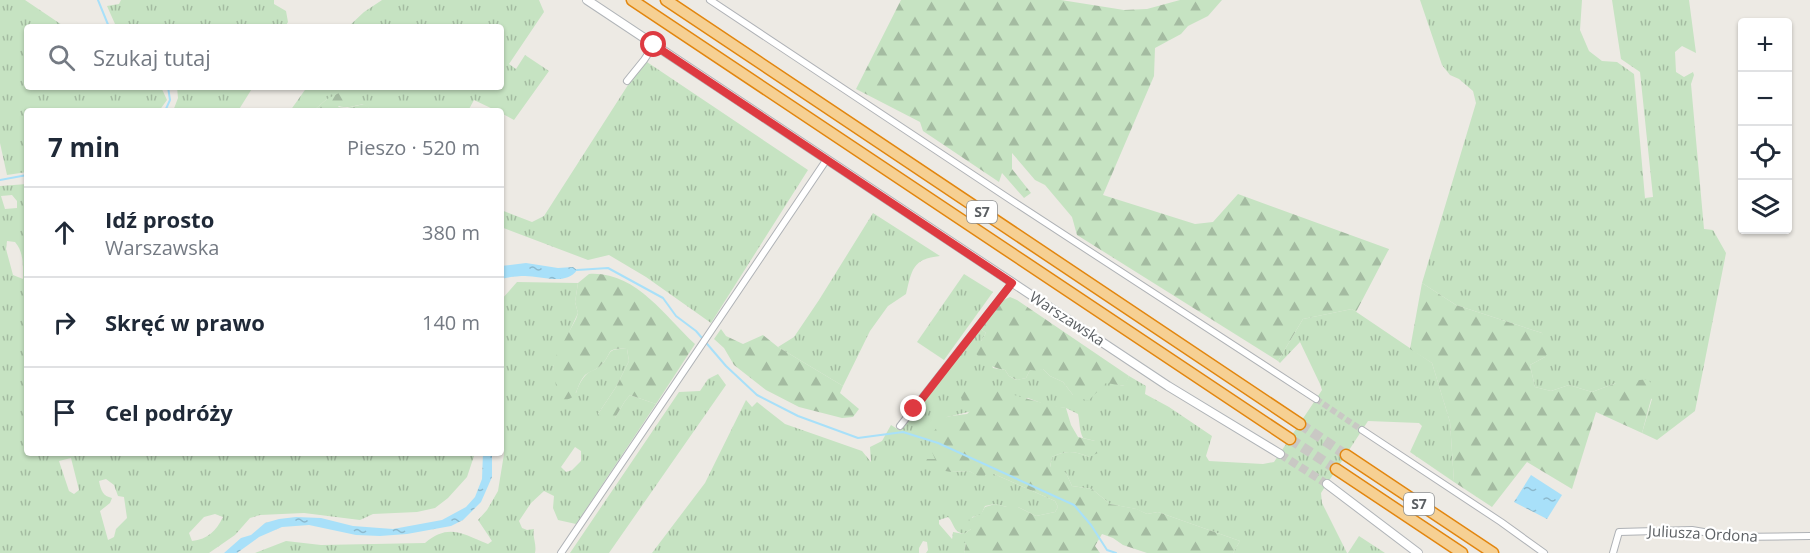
<!DOCTYPE html>
<html lang="pl">
<head>
<meta charset="utf-8">
<style>
	:root { --surface:#fff; --page:#f2f2f3; --text:#1f2937; --muted:#747a83; --line:#e0e1e3 }
	body { margin:0; font-family:"Open Sans",sans-serif; background:var(--page); color:var(--text) }
	.controls { position:absolute; right:18px; top:18px; display:grid; overflow:hidden; border-radius:6px; box-shadow:0 2px 4px #0004 }
	.controls button { width:54px; height:54px; display:grid; place-items:center; padding:0; border:0; border-bottom:2px solid var(--line); background:var(--surface); color:var(--text); font:30px sans-serif }
	.stop { position:absolute; width:18px; height:18px; margin:-14px; border:4px solid #de3a41; border-radius:50%; background:#fff }
	.stop.end { background:#de3a41; border-color:#fff; box-shadow:0 2px 6px #0008 }
	.list { margin:0; padding:0; list-style:none }
	h2 { display:flex; justify-content:space-between; align-items:center; height:78px; margin:0; padding:0 24px; font-size:26px }
	h2 small { font-size:20px; font-weight:400; color:var(--muted) }
	.list li { display:grid; grid-template-columns:39px 1fr auto; gap:18px; align-items:center; box-sizing:border-box; height:90px; padding:0 24px; border-top:2px solid var(--line) }
	.list b { display:block; font-size:22px; white-space:nowrap }
	.list p { margin:0; font-size:20px; white-space:nowrap; color:var(--muted) }
	.list em { font-size:20px; font-style:normal; color:var(--muted) }
	.icon { flex:none; width:33px; height:33px; fill:none; stroke:currentColor; stroke-width:2; stroke-linecap:round; stroke-linejoin:round }
	.map { position:relative; flex:none; width:1810px; height:553px; overflow:hidden }
	.search { position:absolute; background:var(--surface); box-shadow:0 2px 4px #0004; left:24px; top:24px; width:480px; height:66px; display:flex; align-items:center; gap:15px; box-sizing:border-box; padding:0 21px; border-radius:6px; color:var(--muted); font-size:22px }
	.panel { position:absolute; background:var(--surface); box-shadow:0 2px 4px #0004; left:24px; top:108px; width:480px; height:348px; border-radius:6px }
	.map>svg:first-child { display:block }
</style>
</head>
<body>
<div class="map">
<svg width="1810" height="553" viewBox="0 0 1810 553">
	<defs>
		<pattern id="grass-tufts" width="24" height="20" patternUnits="userSpaceOnUse" patternTransform="scale(1.5)"><rect width="24" height="20" fill="#c6e3c2"/><path d="M3 7l-1-3M5 7V3M7 7l1-3M15 17l-1-3M17 17v-4M19 17l1-3" fill="none" stroke="#a4bba1"/></pattern>
		<pattern id="forest-firs" width="22" height="20" patternUnits="userSpaceOnUse" patternTransform="scale(1.5)"><rect width="22" height="20" fill="#c6e3c2"/><path d="M5 1l3.5 6h-7zM16 11l3.5 6h-7z" fill="#a4bba1"/></pattern>
		<pattern id="water-ripples" width="26" height="14" patternUnits="userSpaceOnUse" patternTransform="scale(1.5)"><rect width="26" height="14" fill="#a8e0f9"/><path d="M2 4q2-2 4 0t4 0M15 11q2-2 4 0t4 0" fill="none" stroke="#8cb9cd"/></pattern>
	</defs>
	<rect width="100%" height="100%" fill="#edeae4"/>
	<g fill="url(#grass-tufts)" fill-rule="evenodd">
		<polygon points="0,0 25,0 65,27 27,27 27,87 161,87 167,100 159,111 27,111 27,172 7,175 0,143"/>
		<polygon points="121,0 274,0 274,4 286,11 288,22 285,27 124,27 115,24 107,6 119,4"/>
		<path d="M382 0H539L544 12 509 64 516 69 525 55 549 71 514 120 501 113V111H497L474 100 468 111H373L363 104C346 108 342 110 327 99L313 111H290L307 87H501V27H348L364 12Z"/>
		<polygon points="1420,0 1582,0 1580,30 1589,51 1602,61 1617,62 1634,74 1645,198 1653,197 1640,72 1621,59 1612,0 1689,0 1696,53 1682,46 1675,52 1676,72 1684,77 1693,72 1694,75 1691,84 1704,229 1713,230 1726,253 1695,411 1657,440 1642,433 1652,399 1616,383 1592,392 1569,385 1551,391 1535,387 1530,365 1545,357 1542,333 1456,305 1422,283 1476,103 1473,91 1459,79 1450,75 1442,65"/>
		<polygon points="644,60 808,170 711,323 646,277 609,255 588,260 501,227 501,210 532,222 544,216"/>
		<polygon points="177,87 253,87 238,111 173,111 178,98"/>
		<path d="M27 184V453H475L467 477 448 498 435 508 417 512 373 514 360 520 304 513 260 515 250 518 235 535 209 553H0V186ZM12 195 17 201V208L5 209 1 196ZM7 241 15 242C24 252 23 267 23 279L13 275 6 249ZM71 458 79 490 74 494 69 491 59 461ZM106 479 114 485 118 496 124 497 127 518 116 529 114 537 108 540 100 511 110 503 112 498C103 496 101 491 99 481ZM215 514 223 517C216 531 208 539 192 541L189 533 204 517Z"/>
		<path d="M873 213 940 256C912 259 912 270 906 294L888 306 870 331 843 386 778 347 794 337 819 300Z"/>
		<polygon points="964,274 993,292 944,360 917,342"/>
		<path d="M517 282 578 283 575 302 578 313 553 367 556 378 576 393C578 386 582 378 588 373 592 370 598 369 601 365 613 354 604 348 627 349L629 361 616 387 598 414 615 418 625 401 630 395 656 404 576 524 558 520 553 508 554 496 544 491 531 503 519 521 522 528 527 530 534 529C532 537 537 544 535 553H255L286 541 321 545 425 543C449 523 462 534 488 544L492 541 478 520 487 510 498 491 504 454V382L501 372V300ZM575 447 581 451V461L572 470 566 472 561 467Z"/>
		<path d="M1352 309 1432 363 1450 422 1454 482 1410 452 1422 426 1419 423 1368 421 1321 493 1322 503 1347 553H1233L1240 541 1158 512 1147 514 1136 509 1110 504 1092 489 1072 486 1066 473 1050 468 1052 457C1066 450 1074 451 1089 457L1095 441 1083 438C1079 430 1080 423 1078 414L1066 408 1049 406 1028 398 947 417 935 459 951 472 969 471 981 477 986 474H994L1055 501 1058 507 1055 512 1036 516 1018 507H1007L995 504 985 506 981 515 972 517 971 529 964 534C952 531 955 524 948 517L939 520V524L952 539 966 542 964 553H926L928 550 927 542 923 541 919 548V553H652L705 483 746 400 752 407 757 402 785 424 862 451 871 462 870 447 882 441 891 425 899 430 902 429 978 327 986 333 981 341 993 368 1005 370 1009 376 1016 380 1026 378 1030 370 1043 369 1050 376 1063 382 1073 395 1106 382 1124 386 1129 376 1146 386 1145 394 1169 407 1212 436 1206 456 1209 461 1263 464 1274 462 1322 390 1320 384 1300 342 1280 363 1278 361 1303 319Z"/>
		<polygon points="718,374 726,385 609,553 570,553 679,392 700,391 708,379"/>
		<polygon points="1359,536 1385,553 1348,553"/>
	</g>
	<g fill="url(#forest-firs)">
		<polygon points="901,0 1061,0 1124,10 1147,9 1180,0 1222,0 1208,16 1188,26 1181,34 1155,48 1154,76 1103,195 1195,224 1213,222 1238,194 1389,249 1356,312 1352,309 1303,319 1278,361 1077,235 1072,217 1045,185 1035,180 1012,153 1012,169 1031,193 1024,198 1002,173 999,182 923,131 920,122 856,89"/>
		<polygon points="341,92 347,97 338,107 347,108 364,104 373,111 313,111 327,99"/>
		<path d="M589 274C636 271 664 316 695 344L656 404 630 395 625 401 615 418 606 420 598 414 616 387 629 361 627 349C604 347 613 354 601 365 597 370 590 371 585 375 575 386 579 402 561 399L557 392 553 367 557 354 576 319 578 313 575 302 578 283Z"/>
		<polygon points="1422,283 1456,305 1542,333 1550,350 1545,357 1530,365 1535,387 1551,391 1569,385 1592,392 1616,383 1648,379 1654,388 1642,433 1596,412 1572,489 1527,462 1492,507 1454,482 1450,422 1432,363 1410,349"/>
		<path d="M1010 297 1017 300 1129 376 1125 386 1106 383 1088 401 1073 395 1063 382 1050 376 1043 369 1036 371 1030 370 1026 378 1017 380 1009 376 1005 370C988 367 979 360 970 345L981 341 986 333 978 327C988 318 998 301 1010 297Z"/>
		<polygon points="721,329 726,336 743,344 763,335 778,347 843,386 840,393 859,409 853,417 842,418 799,407 766,390 734,365 724,348 714,339"/>
		<path d="M966 387C1001 387 1032 403 1066 408L1071 425 1078 437 1095 441 1098 453 1089 457C1074 451 1066 450 1052 457L1050 467 1057 465 1066 473 1072 486 1092 489 1110 504 1137 509 1147 514 1158 512 1240 541 1233 553H1147L1123 545 1113 538 1102 534 1095 546 1100 553H964L966 543 952 540 953 532 964 534 971 529 968 523 969 519 981 514 985 507 995 504 1007 507H1018L1036 516 1055 512 1058 507 1055 501 994 474H986L984 477 981 478 969 471 951 472 929 468 922 462 925 459H935L932 452 930 436C936 430 940 421 947 417 953 415 961 415 967 414L970 411 964 407 959 391Z"/>
	</g>
	<g fill="url(#water-ripples)">
		<path d="M526 263 558 268 573 267 577 270C566 286 541 276 525 276 518 276 509 277 501 279V266Z"/>
		<polygon points="483,453 492,453 492,477 481,502 463,520 451,526 407,534 380,536 356,535 309,525 282,527 259,537 237,553 224,553 241,538 251,535 265,523 279,519 296,517 321,518 353,526 393,529 442,520 466,507 475,497 482,479"/>
		<polygon points="1531,475 1562,495 1547,519 1514,502"/>
	</g>
	<g fill="none" stroke-linecap="round" stroke-linejoin="round">
		<g stroke="#a8e0f9" stroke-width="2">
			<polyline points="98,0 109,27"/>
			<polyline points="165,111 170,100 168,87"/>
			<polyline points="0,180 27,175"/>
			<polyline points="577,270 608,268 663,298 676,316 696,331 726,366 757,395 798,416 858,438 903,432 938,443 1074,505 1091,525 1107,550 1116,553"/>
		</g>
		<polyline stroke="#c9c8c4" stroke-width="6" stroke-dasharray="6 3" stroke-linecap="butt" points="1316,399 1362,430"/>
		<polyline stroke="#c9c8c4" stroke-width="8" stroke-dasharray="8 4" stroke-linecap="butt" points="1280,454 1327,484"/>
		<g stroke="#c9c8c4" stroke-width="10" stroke-dasharray="10 5" stroke-linecap="butt">
			<polyline points="1300,424 1346,455"/>
			<polyline points="1290,439 1336,469"/>
		</g>
		<defs>
			<g id="street">
				<polyline points="710,0 1011,200 1316,399"/>
				<polyline points="627,81 644,60 654,45"/>
				<polyline points="900,426 1012,283"/>
				<polyline points="1362,430 1501,522 1544,553"/>
				<polyline points="561,553 827,159"/>
				<polyline points="1613,553 1619,532 1692,530 1733,537 1810,536"/>
			</g>
			<g id="secondary">
				<polyline points="587,0 1168,386 1280,454"/>
				<polyline points="1327,484 1418,553"/>
			</g>
			<g id="highway">
				<polyline points="632,0 1290,439"/>
				<polyline points="666,0 1300,424"/>
				<polyline points="1346,455 1493,553"/>
				<polyline points="1336,469 1462,553"/>
			</g>
		</defs>
		<use href="#street" stroke="#afb2b6" stroke-width="8"/>
		<use href="#secondary" stroke="#b0b4b8" stroke-width="10"/>
		<use href="#highway" stroke="#e2860f" stroke-width="13"/>
		<use href="#street" stroke="#fff" stroke-width="6"/>
		<use href="#secondary" stroke="#fff" stroke-width="8"/>
		<use href="#highway" stroke="#f6d093" stroke-width="10"/>
	</g>
	<g fill="none" stroke-linecap="round" stroke-linejoin="round">
		<polyline stroke="#de3a41" stroke-width="8" points="654,45 1012,283 914,409"/>
	</g>
	<g text-anchor="middle" stroke-width="4.5" stroke-linejoin="round" paint-order="stroke">
		<g fill="#fff" stroke="#8d9092" stroke-width="1.5">
			<rect x="967" y="201" width="30" height="22" rx="4.5"/>
			<rect x="1404" y="493" width="30" height="22" rx="4.5"/>
		</g>
		<g font-size="14" font-weight="bold" fill="#5c6064">
			<text x="982" y="217">S7</text>
			<text x="1419" y="509">S7</text>
		</g>
		<g font-size="15" fill="#5c6064" stroke="#fff">
			<text transform="translate(1067 319) rotate(33)" y="5">Warszawska</text>
			<text transform="translate(1703 534) rotate(3)" y="5">Juliusza Ordona</text>
		</g>
	</g>
</svg>
<div class="controls">
<button>+</button>
<button>−</button>
<button><svg class="icon" aria-label="locate" viewBox="0 0 24 24"><circle cx="12" cy="12" r="6"/><path d="M12 2v4M12 18v4M2 12h4M18 12h4"/></svg></button>
<button><svg class="icon" aria-label="layers" viewBox="0 0 24 24"><path d="M12 4l9 5-9 5-9-5zM3 14l9 5 9-5"/></svg></button>
</div>
<div class="stop" style="left:654px;top:45px"></div>
<div class="stop end" style="left:914px;top:409px"></div>
<div class="search"><svg class="icon" aria-label="search" viewBox="0 0 24 24"><circle cx="10" cy="10" r="6"/><path d="M15 15l6 6"/></svg>Szukaj tutaj</div>
<section class="panel">
<h2>7 min<small>Pieszo · 520 m</small></h2>
<ul class="list">
<li><svg class="icon" aria-label="ahead" viewBox="0 0 24 24"><path d="M12 20V5M6 11l6-6 6 6"/></svg><div><b>Idź prosto</b><p>Warszawska</p></div><em>380 m</em></li>
<li><svg class="icon" aria-label="right" viewBox="0 0 24 24"><path d="M7 20v-9h11M14 6l5 5-5 5"/></svg><div><b>Skręć w prawo</b></div><em>140 m</em></li>
<li><svg class="icon" aria-label="arrive" viewBox="0 0 24 24"><path d="M6 21V4h12l-3 4 3 4H6"/></svg><div><b>Cel podróży</b></div></li>
</ul>
</section>
</div>
</body>
</html>
